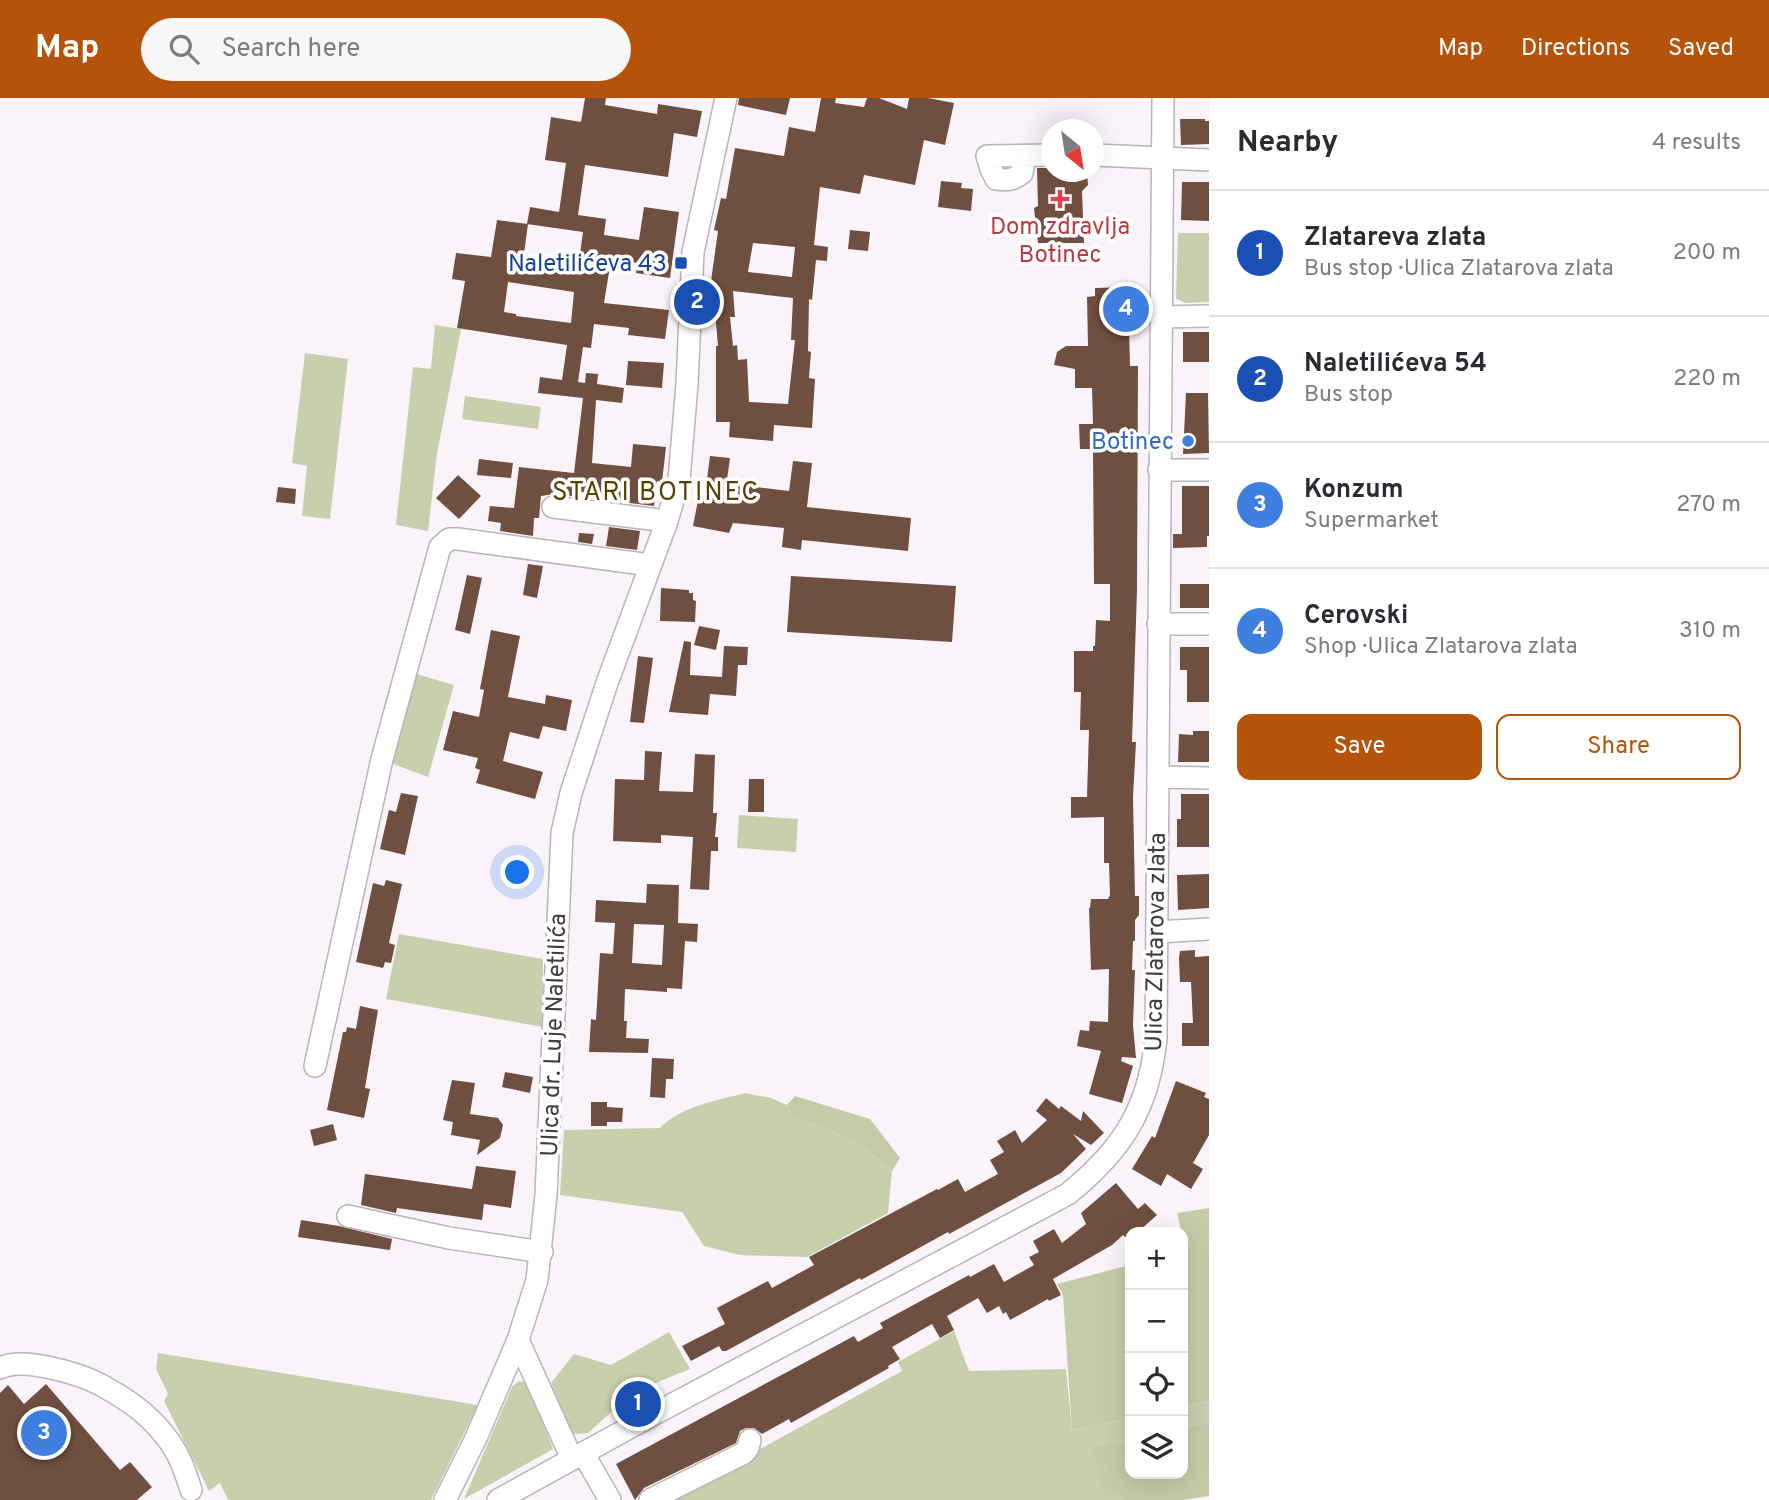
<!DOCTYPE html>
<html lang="en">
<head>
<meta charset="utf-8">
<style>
	:root { --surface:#fff; --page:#f7f7f7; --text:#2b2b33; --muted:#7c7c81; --line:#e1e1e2; --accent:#b45309 }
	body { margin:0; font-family:Overpass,sans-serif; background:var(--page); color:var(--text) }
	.controls { position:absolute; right:21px; bottom:21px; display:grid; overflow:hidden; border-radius:14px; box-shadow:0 7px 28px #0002 }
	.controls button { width:63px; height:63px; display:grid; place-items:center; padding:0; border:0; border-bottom:2px solid var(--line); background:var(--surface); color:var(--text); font:35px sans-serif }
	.compass { position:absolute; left:1041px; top:21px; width:63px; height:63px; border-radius:50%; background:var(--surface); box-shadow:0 7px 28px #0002; rotate:150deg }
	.you { position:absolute; left:518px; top:775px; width:24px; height:24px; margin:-18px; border:5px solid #fff; border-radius:50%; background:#1a73e8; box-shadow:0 0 0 10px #1a73e833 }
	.badge { display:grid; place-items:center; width:46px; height:46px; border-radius:50%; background:var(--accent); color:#fff; font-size:23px; font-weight:700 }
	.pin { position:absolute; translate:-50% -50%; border:4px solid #fff; box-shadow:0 2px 7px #0006 }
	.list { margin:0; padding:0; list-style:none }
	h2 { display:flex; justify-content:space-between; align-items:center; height:91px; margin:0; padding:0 28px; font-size:30px }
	h2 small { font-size:23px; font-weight:400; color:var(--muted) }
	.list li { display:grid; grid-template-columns:46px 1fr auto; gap:21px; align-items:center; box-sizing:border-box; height:126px; padding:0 28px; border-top:2px solid var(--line) }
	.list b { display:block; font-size:26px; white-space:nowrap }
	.list p { margin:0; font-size:23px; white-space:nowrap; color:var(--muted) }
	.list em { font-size:23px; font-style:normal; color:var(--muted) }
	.actions { display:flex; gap:14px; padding:21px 28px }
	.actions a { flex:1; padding:16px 0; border:2px solid var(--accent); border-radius:14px; text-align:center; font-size:24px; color:var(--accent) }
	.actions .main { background:var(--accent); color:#fff }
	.icon { flex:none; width:38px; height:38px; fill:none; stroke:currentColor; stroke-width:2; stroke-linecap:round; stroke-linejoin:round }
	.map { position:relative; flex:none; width:1209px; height:1402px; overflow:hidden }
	header { display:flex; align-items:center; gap:42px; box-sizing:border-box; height:98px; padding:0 35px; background:var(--accent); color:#fff }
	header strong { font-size:33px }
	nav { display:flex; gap:38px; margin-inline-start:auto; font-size:24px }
	.search { width:490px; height:63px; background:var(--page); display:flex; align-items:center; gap:18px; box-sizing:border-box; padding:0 24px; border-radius:38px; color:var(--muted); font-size:26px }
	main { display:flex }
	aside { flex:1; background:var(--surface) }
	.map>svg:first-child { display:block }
</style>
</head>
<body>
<header>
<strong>Map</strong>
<div class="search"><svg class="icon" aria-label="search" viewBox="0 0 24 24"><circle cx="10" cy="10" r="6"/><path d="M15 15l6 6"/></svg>Search here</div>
<nav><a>Map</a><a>Directions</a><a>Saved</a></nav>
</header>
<main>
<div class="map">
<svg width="1209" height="1402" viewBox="0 0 1209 1402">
	<rect width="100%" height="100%" fill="#fbf3fa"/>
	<g fill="#c7cfad">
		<polygon points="1178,135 1209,135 1209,204 1186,205 1176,201"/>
		<polygon points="435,227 461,231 437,356 428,433 396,427 413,269 431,271"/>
		<polygon points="305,255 348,261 330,421 302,418 307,368 292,365"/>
		<polygon points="465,298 541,309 538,331 462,321"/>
		<polygon points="413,575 454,587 428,679 388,664"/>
		<polygon points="739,717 798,721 796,754 737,750"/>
		<polygon points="399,836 543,861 543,929 386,901"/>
		<path d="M745 995 771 1000 787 1007 792 1019 828 1031 861 1047 892 1073 888 1115 807 1159 740 1157 704 1148 682 1114 560 1097 564 1032 660 1030C681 1008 716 1003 745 995Z"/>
		<polygon points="954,1233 969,1273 1066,1271 1072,1332 1130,1320 1130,1341 1092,1349 1125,1402 658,1402 751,1356 902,1273 898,1264"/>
		<polygon points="669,1234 690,1271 633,1294 588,1335 573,1336 551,1285 574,1256 611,1267"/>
		<polygon points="158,1255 478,1307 431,1402 228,1402 220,1385 209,1393 164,1303 168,1296 156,1271"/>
		<polygon points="519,1283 525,1284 528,1287 553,1351 464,1401 512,1289"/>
		<polygon points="1209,1303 1209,1325 1183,1330 1183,1308"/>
	</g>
	<g fill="#c4cba7">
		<polygon points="795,998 870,1021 900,1060 892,1073 861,1047 828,1031 792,1019 787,1007"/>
		<polygon points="1209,1110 1209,1303 1183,1308 1183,1154 1186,1153 1177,1115"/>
		<polygon points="1130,1167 1130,1320 1072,1332 1063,1197 1057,1186"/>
		<polygon points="1209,1325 1209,1398 1183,1402 1125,1402 1120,1396 1105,1398 1092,1349 1130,1341 1130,1376 1183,1376 1183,1330"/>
	</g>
	<g fill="#6f4f40" fill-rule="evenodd">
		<path d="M585 0H606L605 7 657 16 658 6 702 13 697 39 674 35 668 79 585 67 578 117 606 121 604 137 639 142 644 109 679 114 670 180 636 175 637 165 611 162 604 205 669 212 665 241 628 237 629 230 594 226 591 250 583 249 578 284 585 285 586 275 598 276 597 286 624 290 622 305 596 302 592 365 631 369 633 346 666 349 662 384 657 383 654 408 614 403 615 398 581 394 580 399 555 396 541 398 539 420H534L533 438 500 433 501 425 488 423 490 408 514 410 519 369 574 375 583 300 538 295 540 279 562 282 567 247 457 230 465 183 452 181 456 155 491 159 497 122 528 126 523 163 578 170 583 134 527 126 530 109 559 114 566 65 545 62 551 19 581 24ZM508 184 574 194 571 225 516 218V216L504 214Z"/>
		<polygon points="739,0 790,0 786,17 738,7"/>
		<path d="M821 0H836L835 5 864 9 867 0H879L907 11 909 0H928L954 5 945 47 924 42 915 87 864 77 860 96 820 89 814 147 828 149 827 163 816 162 812 202 809 201 808 253 811 254 809 280 815 281 812 330 774 327 773 343 729 339 730 324H716V248H718L713 190H710L718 133 714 132 721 100 726 101 735 50 784 58 789 29 815 34ZM753 145 795 149 792 179 748 174ZM733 193 793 200 791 242H795L788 306 749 304 747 261 738 262 737 247 733 248 730 219H735Z"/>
		<polygon points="1180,21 1205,21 1205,23 1209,23 1209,46 1181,47"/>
		<polygon points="1037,70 1052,70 1052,74 1087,74 1088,87 1082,93 1084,145 1038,145 1034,110 1038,108"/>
		<polygon points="941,83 962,85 961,90 973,91 971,113 938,109"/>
		<polygon points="1182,84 1209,84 1209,123 1181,122"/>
		<polygon points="850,132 870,134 868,153 848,151"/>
		<polygon points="1128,189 1132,229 1129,229 1130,268 1138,268 1137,493 1132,644 1136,644 1133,699 1135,798 1139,798 1139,817 1135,822 1135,843 1133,843 1132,872 1135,872 1133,927 1136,960 1122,959 1121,963 1133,968 1122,1005 1089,996 1101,953 1077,948 1080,932 1089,933 1090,923 1108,924 1109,871 1091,872 1089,810 1090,810 1091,801 1108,801 1110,797 1109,765 1104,765 1104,719 1071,720 1071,699 1087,699 1089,632 1080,632 1081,594 1074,594 1074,553 1093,553 1093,548 1095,548 1096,522 1110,523 1110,486 1094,486 1093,351 1080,351 1079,326 1093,326 1092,290 1075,290 1075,271 1054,267 1057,254 1066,248 1088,248 1087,199 1095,198 1095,190"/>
		<rect x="1183" y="234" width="26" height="30"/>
		<polygon points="628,263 664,265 662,290 626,287"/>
		<polygon points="1186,295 1208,295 1209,355 1183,356"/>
		<polygon points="710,358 730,360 727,382 739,384 738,387 789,393 793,363 812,365 807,409 911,420 908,453 802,442 801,452 782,449 784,430 733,425 729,435 693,428 699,397 705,397"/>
		<polygon points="479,361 513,365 511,380 477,377"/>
		<polygon points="458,377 481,398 459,421 436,400"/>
		<polygon points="1182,388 1209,388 1209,438 1207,438 1207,449 1173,450 1173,436 1182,436"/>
		<polygon points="278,389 296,391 295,406 276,404"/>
		<polygon points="609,429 640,433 637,452 606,448"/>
		<polygon points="579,435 594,436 592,446 578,444"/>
		<polygon points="528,466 543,468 537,500 523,497"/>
		<polygon points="467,477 482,480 470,536 455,532"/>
		<polygon points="791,478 956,488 952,544 787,534"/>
		<rect x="1180" y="486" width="29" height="24"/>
		<polygon points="661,490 689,492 689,495 693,495 693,502 696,503 695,524 660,523"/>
		<polygon points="699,528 720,532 716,552 694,547"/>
		<polygon points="491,532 520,538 508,599 545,606 546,597 572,602 566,633 543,628 539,641 510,634 503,663 543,674 535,701 476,685 480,672 475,670 478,660 443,652 453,613 479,619 484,592 480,591"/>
		<polygon points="684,543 691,544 690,577 722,579 724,548 748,549 747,567 738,567 736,598 710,596 708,617 669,614"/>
		<polygon points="1180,549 1209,549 1209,604 1187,604 1187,572 1180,572"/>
		<polygon points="638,558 653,560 644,625 630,624"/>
		<polygon points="1193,633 1209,633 1209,664 1178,664 1179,636 1193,637"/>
		<polygon points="645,653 662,654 659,693 693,694 695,656 715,657 713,715 717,715 715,739 718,739 718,753 711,753 709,792 690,791 693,739 661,737 661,745 613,743 615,681 644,682"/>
		<polygon points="749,681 764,681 764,714 748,714"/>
		<polygon points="401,695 418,698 405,757 380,751 389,712 396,714"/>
		<polygon points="1181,696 1209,696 1209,749 1177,749 1177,721 1181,721"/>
		<polygon points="1209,776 1209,810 1178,812 1177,777"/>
		<polygon points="386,782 402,786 389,845 395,847 391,865 385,864 383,870 356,864 373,785 384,788"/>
		<path d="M647 786 679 787 678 825 698 826 697 844 685 843 682 891 667 890V894L625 891 624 923H627L626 940 649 941 648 955 589 954 591 921 596 922 600 855 613 856 615 825 595 824 596 802 646 805ZM634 826 664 827 662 867 632 865Z"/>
		<polygon points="1195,852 1195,859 1209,858 1209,948 1182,948 1182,925 1193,925 1191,884 1180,884 1179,860 1180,853"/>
		<polygon points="360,908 378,912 365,990 370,991 364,1020 327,1012 343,934 346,934 347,929 356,931"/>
		<polygon points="652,960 674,961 673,981 666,981 665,1000 650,999"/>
		<polygon points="505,974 533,979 530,995 502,989"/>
		<polygon points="452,982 475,985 470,1016 498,1020 503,1027 500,1040 477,1057 480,1042 451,1037 453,1024 443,1022"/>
		<polygon points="1176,983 1206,995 1204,999 1209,1001 1209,1037 1193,1065 1203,1071 1191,1091 1167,1076 1161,1088 1132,1071 1152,1038 1155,1040"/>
		<polygon points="1046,1000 1059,1011 1061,1008 1081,1023 1083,1013 1104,1035 1091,1047 1073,1036 1086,1051 1061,1075 949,1136 948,1134 861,1182 860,1180 726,1253 722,1253 719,1248 691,1263 682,1248 725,1226 717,1210 768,1183 772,1190 814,1167 809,1159 937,1091 938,1092 958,1081 965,1094 998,1076 990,1062 1004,1054 997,1043 1015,1032 1022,1045 1047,1022 1036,1013"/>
		<polygon points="591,1004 607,1004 607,1009 623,1010 622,1024 607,1024 607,1028 591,1028"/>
		<polygon points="333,1026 337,1042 314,1048 310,1032"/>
		<polygon points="476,1068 516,1073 511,1110 484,1106 482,1122 397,1110 396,1115 361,1107 365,1076 472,1091"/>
		<polygon points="1116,1085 1138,1111 1145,1105 1157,1117 1138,1134 1130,1134 1128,1142 1123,1137 1112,1147 1053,1181 1061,1197 1049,1203 1048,1201 1010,1222 1006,1214 1003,1216 999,1208 987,1215 978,1200 947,1218 954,1232 940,1240 932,1226 892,1249 900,1261 888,1268 889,1270 791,1325 789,1321 762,1336 754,1330 746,1330 740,1333 736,1345 644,1390 635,1402 616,1366 854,1238 858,1244 883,1230 880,1225 969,1177 970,1179 994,1166 1004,1184 1034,1167 1029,1159 1039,1154 1033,1143 1054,1131 1062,1145 1086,1126 1081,1115"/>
		<polygon points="301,1122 339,1128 392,1141 390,1152 298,1139"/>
		<polygon points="46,1286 120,1372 130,1364 152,1389 137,1402 0,1402 0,1295 8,1287 24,1306"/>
	</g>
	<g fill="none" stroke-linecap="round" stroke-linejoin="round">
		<defs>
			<g id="minor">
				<polyline points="1094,57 1209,62"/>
				<path d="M1025 58 1022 75C1013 82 1008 83 996 81L991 71 987 58 1052 57"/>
				<polyline points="1160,219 1209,218"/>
				<polyline points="1159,372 1209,372"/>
				<polyline points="553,409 667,423"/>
				<polyline points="1158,526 1209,526"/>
				<polyline points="1158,679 1209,680"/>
				<polyline points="1157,834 1209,831"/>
				<polyline points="315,968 382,661 440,449 449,441 458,441 650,467"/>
				<polyline points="348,1118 449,1140 542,1154"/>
				<polyline points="518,1242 572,1361"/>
				<path d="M0 1270C24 1258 86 1277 108 1291 130 1303 151 1319 166 1339 179 1355 185 1373 191 1392"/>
				<polyline points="583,1355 610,1402"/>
				<polyline points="445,1402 476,1340 518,1242 537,1182 546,1097 562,735 571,695 607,585 667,423 679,382 687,286 693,154 726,0"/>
				<path d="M498 1402 658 1314 1068 1096C1122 1052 1149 1011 1156 940L1163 0"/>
				<polyline points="650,1402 744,1355 748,1350 750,1342"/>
			</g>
		</defs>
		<use href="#minor" stroke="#bbb3ba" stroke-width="24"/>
		<use href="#minor" stroke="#fff" stroke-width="21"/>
	</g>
	<path fill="#e0444e" stroke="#fff" stroke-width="2.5" d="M1056.5 90.5h7v7h7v7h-7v7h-7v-7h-7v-7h7z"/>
	<rect fill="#1a4fb4" stroke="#fff" stroke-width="2.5" x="674" y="158" width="14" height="14" rx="3.5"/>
	<circle fill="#3f7fe0" stroke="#fff" stroke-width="2.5" cx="1188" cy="343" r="7"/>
	<g text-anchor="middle" stroke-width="7" stroke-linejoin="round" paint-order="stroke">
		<g font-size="24" fill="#be3a42" stroke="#fff">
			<text x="1060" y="136">Dom zdravlja<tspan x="1060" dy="28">Botinec</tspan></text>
		</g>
		<g font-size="24" fill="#164399" stroke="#fff" text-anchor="end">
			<text x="667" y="173">Naletilićeva 43</text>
		</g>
		<g font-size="24" fill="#366cbe" stroke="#fff" text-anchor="end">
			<text x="1174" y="351">Botinec</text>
		</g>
		<g font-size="24" fill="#3f3b3e" stroke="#fff">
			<text transform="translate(1155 844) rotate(-89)" y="8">Ulica Zlatarova zlata</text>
			<text transform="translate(553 937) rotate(-88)" y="8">Ulica dr. Luje Naletilića</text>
		</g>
		<g font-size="26" letter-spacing="2" fill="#574100" stroke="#fff">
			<text x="656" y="402">STARI BOTINEC</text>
		</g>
	</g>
</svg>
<div class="controls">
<button>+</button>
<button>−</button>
<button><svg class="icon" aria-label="locate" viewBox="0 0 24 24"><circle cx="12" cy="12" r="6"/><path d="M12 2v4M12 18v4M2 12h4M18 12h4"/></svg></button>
<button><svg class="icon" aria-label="layers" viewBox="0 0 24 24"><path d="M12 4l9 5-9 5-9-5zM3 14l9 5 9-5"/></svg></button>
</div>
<svg class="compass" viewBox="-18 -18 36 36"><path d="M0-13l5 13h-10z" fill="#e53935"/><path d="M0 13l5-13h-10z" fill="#7c7c81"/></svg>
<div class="you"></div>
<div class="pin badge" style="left:638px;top:1306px;background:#1a4fb4">1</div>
<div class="pin badge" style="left:697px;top:204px;background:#1a4fb4">2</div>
<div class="pin badge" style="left:44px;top:1335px;background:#3f7fe0">3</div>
<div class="pin badge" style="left:1126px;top:211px;background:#3f7fe0">4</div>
</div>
<aside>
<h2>Nearby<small>4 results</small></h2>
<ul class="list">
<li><span class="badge" style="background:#1a4fb4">1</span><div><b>Zlatareva zlata</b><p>Bus stop · Ulica Zlatarova zlata</p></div><em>200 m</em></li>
<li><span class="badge" style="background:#1a4fb4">2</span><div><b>Naletilićeva 54</b><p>Bus stop</p></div><em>220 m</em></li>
<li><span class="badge" style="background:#3f7fe0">3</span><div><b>Konzum</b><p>Supermarket</p></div><em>270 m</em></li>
<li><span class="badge" style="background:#3f7fe0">4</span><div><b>Cerovski</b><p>Shop · Ulica Zlatarova zlata</p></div><em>310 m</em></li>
</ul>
<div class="actions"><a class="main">Save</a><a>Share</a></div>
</aside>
</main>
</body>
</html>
